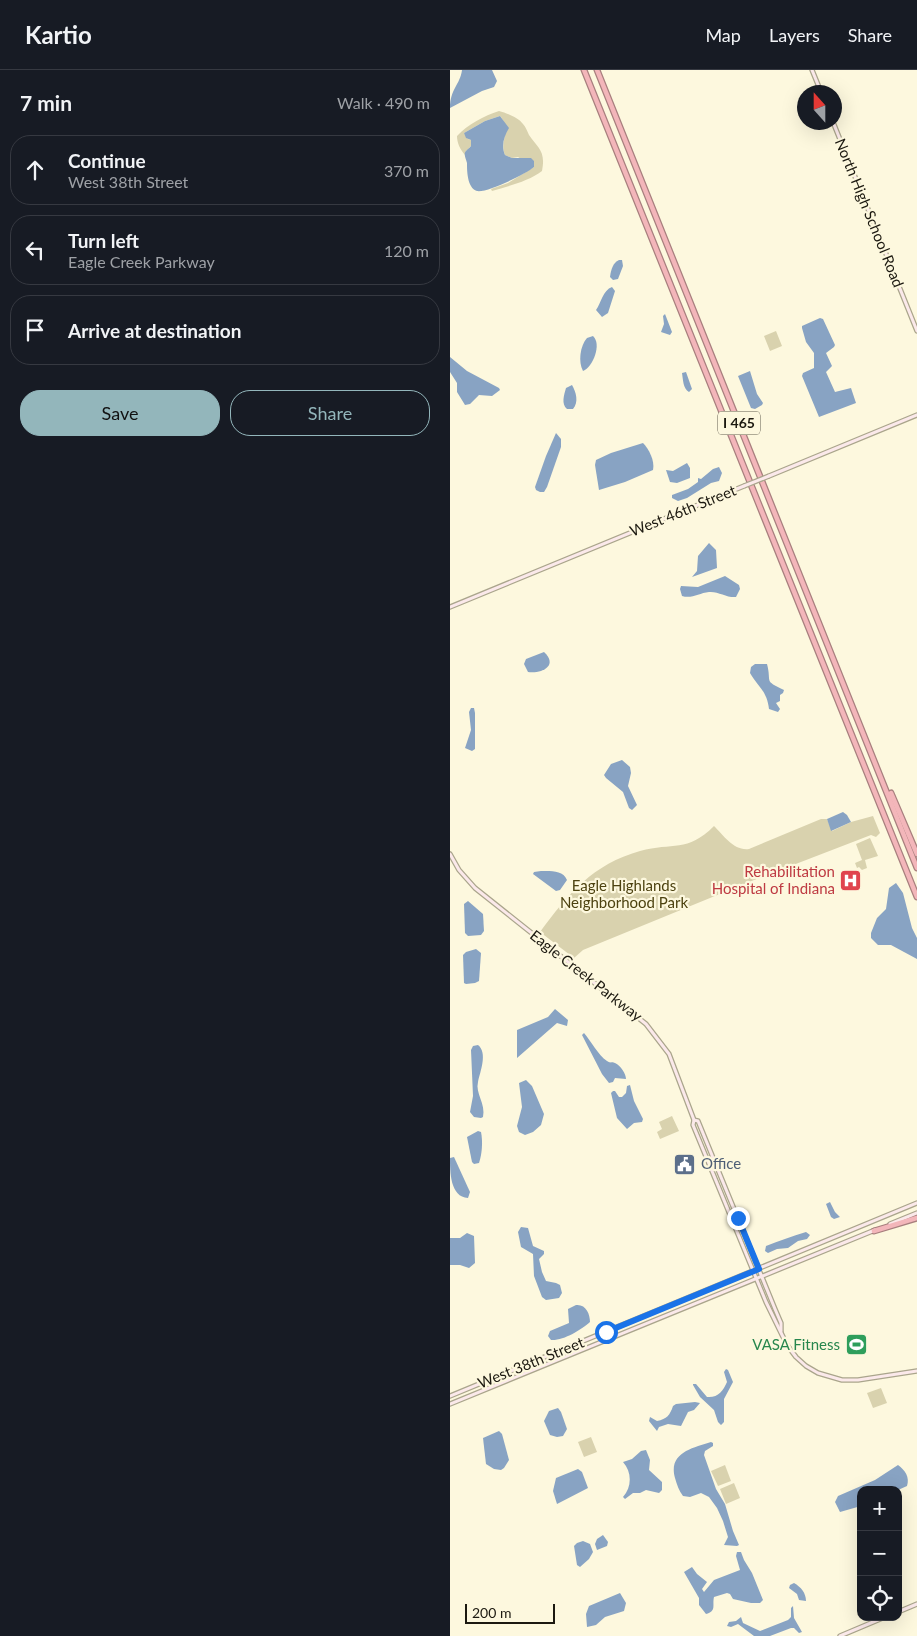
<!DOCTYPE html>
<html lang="en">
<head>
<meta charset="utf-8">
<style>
	:root { --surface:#171b24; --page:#20242c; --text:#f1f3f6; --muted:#9ea1a6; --line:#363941; --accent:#93b6bb }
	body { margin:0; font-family:Lato,sans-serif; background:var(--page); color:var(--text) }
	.controls { position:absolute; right:15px; bottom:15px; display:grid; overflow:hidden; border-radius:10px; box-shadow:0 5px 20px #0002 }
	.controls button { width:45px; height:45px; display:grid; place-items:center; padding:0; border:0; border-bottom:1px solid var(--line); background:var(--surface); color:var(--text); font:25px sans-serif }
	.compass { position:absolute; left:347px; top:15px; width:45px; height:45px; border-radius:50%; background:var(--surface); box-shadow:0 5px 20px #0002; rotate:339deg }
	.scale { position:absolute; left:15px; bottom:12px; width:90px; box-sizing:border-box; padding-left:5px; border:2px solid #1c1910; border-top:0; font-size:14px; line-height:18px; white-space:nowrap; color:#1c1910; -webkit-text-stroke:4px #fdf8de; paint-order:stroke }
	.stop { position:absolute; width:15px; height:15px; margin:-11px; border:4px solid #1a73e8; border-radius:50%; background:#fff }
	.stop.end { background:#1a73e8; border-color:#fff; box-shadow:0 1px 5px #0008 }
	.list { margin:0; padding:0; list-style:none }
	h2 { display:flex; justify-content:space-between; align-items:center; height:65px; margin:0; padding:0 20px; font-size:21px }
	h2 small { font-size:16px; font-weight:400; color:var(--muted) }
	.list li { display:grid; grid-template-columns:32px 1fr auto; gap:15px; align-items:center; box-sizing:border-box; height:70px; margin:0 10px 10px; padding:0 10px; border:1px solid var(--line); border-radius:20px }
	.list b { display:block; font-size:19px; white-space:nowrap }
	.list p { margin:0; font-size:16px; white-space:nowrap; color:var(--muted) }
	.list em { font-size:16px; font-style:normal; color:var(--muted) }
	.actions { display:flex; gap:10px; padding:15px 20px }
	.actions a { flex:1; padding:11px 0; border:1px solid var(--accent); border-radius:20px; text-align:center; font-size:18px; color:var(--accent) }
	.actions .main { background:var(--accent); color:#111 }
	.icon { flex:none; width:28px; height:28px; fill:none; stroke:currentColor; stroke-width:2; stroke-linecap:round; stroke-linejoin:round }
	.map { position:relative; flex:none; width:467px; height:1566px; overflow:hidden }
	header { display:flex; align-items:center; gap:30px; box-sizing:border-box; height:70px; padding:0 25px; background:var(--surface); border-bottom:1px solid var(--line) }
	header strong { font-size:24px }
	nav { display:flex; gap:28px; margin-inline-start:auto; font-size:18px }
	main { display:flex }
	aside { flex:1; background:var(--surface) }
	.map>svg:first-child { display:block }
</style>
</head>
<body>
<header>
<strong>Kartio</strong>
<nav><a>Map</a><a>Layers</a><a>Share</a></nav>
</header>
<main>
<aside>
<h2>7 min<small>Walk · 490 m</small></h2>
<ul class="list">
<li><svg class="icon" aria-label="ahead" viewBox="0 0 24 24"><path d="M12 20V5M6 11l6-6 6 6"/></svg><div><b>Continue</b><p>West 38th Street</p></div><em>370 m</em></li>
<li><svg class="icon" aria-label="left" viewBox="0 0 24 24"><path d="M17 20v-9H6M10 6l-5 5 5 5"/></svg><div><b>Turn left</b><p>Eagle Creek Parkway</p></div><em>120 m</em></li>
<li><svg class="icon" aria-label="arrive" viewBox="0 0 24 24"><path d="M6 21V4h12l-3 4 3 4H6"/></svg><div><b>Arrive at destination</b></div></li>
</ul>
<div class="actions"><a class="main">Save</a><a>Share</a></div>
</aside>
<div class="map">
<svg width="467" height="1566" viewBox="0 0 467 1566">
	<rect width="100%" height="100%" fill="#fdf8de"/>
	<g fill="#d9d2ae">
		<path d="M49 41C56 43 68 47 73 54 76 57 77 61 79 65 88 78 96 81 92 101 79 111 59 116 42 121L41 119 58 113 84 97 68 87 62 88 55 85C49 71 62 60 50 46L35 51 14 63 18 69 21 70V76L16 81 15 85C10 79 7 73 7 66 18 54 34 46 49 41Z"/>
		<polygon points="326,261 332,276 320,281 314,266"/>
		<path d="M423 746 430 763 426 767 421 765 304 810 133 880 124 888 90 862C118 824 143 794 190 781 223 772 237 783 264 756 274 766 284 781 299 779L371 749H377L382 761 401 752Z"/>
		<polygon points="420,768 428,786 415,790 417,798 412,800 409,797 407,798 405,793 412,790 406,774"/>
		<polygon points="222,1046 229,1061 210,1069 207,1062 212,1059 209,1052"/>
		<polygon points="431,1318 437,1333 423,1338 417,1323"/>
		<polygon points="141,1367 147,1382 134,1387 128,1372"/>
		<polygon points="275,1395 281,1411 268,1416 261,1401"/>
		<polygon points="284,1413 290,1428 276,1434 270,1419"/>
	</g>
	<g fill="#88a3c3">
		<path d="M12 0H42L47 11 44 17 32 21 0 38C0 19 10 15 12 0Z"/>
		<path d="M50 46 59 58C54 66 51 76 55 85L62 88H81L84 91V97C76 104 37 123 27 121 17 118 17 100 17 93 16 89 13 84 16 81 17 79 20 78 21 76V70L16 68 14 63 35 51Z"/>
		<path d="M169 190H172L173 196 168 209 163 210 160 207C161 199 163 193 169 190Z"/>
		<path d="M162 217 165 221 158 243 152 247 146 240C151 233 153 220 162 217Z"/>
		<polygon points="215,244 222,262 220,265 211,262 214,254 213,246"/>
		<polygon points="370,248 373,249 385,275 384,277 376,283 382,296 376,302 385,322 401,318 406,333 369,347 352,306 353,303 364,298 364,283 356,272 352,258 352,256"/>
		<path d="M143 266C152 274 143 297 133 301 128 292 130 276 137 268Z"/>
		<polygon points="0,287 17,301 49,318 50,320 42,326 29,325 20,334 15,335 7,322 7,313 0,302"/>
		<polygon points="300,301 307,324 313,333 312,335 305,339 301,338 288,306"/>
		<path d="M236 302 242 319 239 322C233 319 233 309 232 303Z"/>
		<path d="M122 315C126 322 129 332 123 339H117C111 334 114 325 116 318Z"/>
		<polygon points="106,363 111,369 111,377 97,417 94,422 90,422 86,420 85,417 96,386"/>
		<path d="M193 373C199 379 205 391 203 400L175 412 149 420 145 395 146 390 161 383Z"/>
		<polygon points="237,393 240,398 240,408 227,413 220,412 216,400 223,401"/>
		<polygon points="269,397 272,403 269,411 261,413 237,428 228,431 222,428 222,425 238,419 248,412 248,408 251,409 263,399"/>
		<polygon points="259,473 266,480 267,498 242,507 247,501 248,486"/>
		<path d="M275 506 289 515 290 519 286 527C277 528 268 521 259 522 249 523 242 529 232 526L230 519 231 516 248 517Z"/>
		<path d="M94 582C109 596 91 604 78 602L74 594 76 589Z"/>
		<path d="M305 594H317C322 613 313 610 334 620L333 623 330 625V631L326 633 330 639 328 642 319 639C317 621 308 617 300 603L301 597Z"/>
		<polygon points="21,638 24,638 25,643 25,679 22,681 15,678 21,660 19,642"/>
		<polygon points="172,690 180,697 181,703 178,716 187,735 182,740 179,738 173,722 156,708 154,705 161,694"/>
		<polygon points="393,742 397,745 401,752 381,761 377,749"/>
		<path d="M91 801C101 801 113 800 117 810L110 820 106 821 83 804 84 802Z"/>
		<polygon points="446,813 453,823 462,858 467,868 467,889 441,875 428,875 421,868 421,863 427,848 436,839 439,818"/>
		<polygon points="18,831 33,844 34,861 31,865 18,866 15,863 14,834"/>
		<polygon points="26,879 31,883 29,911 25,913 16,914 14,913 13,885 16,882"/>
		<polygon points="105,939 118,950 117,956 107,953 67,988 67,960 98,947"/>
		<path d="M134 963C141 971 148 985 157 991 162 994 161 991 165 993 171 996 176 1004 176 1009L165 1008 163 1012 159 1013 152 1004 132 965Z"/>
		<path d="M28 975C38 983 30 1002 28 1012 25 1023 36 1034 33 1047L31 1048 24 1047 20 1042 23 1026 21 980 23 976Z"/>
		<polygon points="76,1010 82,1016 94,1044 91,1055 83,1062 75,1065 69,1062 67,1056 72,1037 69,1013"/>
		<polygon points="180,1015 184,1031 193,1049 192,1052 184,1053 177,1059 167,1048 161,1023 163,1021 165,1021 169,1027 172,1027 176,1023 177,1016"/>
		<path d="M28 1061 31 1062C33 1072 32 1084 29 1093L24 1094 22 1092 17 1067Z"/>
		<path d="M4 1087 20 1122 18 1128C0 1127 0 1102 0 1088Z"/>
		<polygon points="380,1132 385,1142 390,1147 384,1149 381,1147 376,1134"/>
		<polygon points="71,1157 78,1158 83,1176 94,1181 94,1184 89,1189 92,1202 96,1211 106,1213 110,1215 112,1223 109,1228 96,1230 92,1227 84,1206 83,1184 71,1177 68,1162"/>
		<path d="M356 1162 360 1165 357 1169 348 1171 338 1178 327 1179 318 1183 315 1181 316 1176C329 1171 342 1166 356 1162Z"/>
		<polygon points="17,1163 24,1166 25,1193 19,1198 10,1195 0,1195 0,1168 10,1168"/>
		<path d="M126 1235C136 1234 140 1244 140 1252 131 1260 113 1271 101 1270L98 1266 100 1261 119 1253 118 1239Z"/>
		<path d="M276 1299 278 1300 283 1312 274 1329V1352L271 1355 268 1352 264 1340 250 1327 243 1315V1314H246L257 1327C268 1328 273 1321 277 1312L274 1302Z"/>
		<path d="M245 1332 250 1333 244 1340 238 1342 231 1356 218 1354 209 1357 207 1361 199 1351 200 1347 207 1351C217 1349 220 1345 223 1336L226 1334Z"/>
		<polygon points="108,1338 111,1342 117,1359 113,1366 107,1367 100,1365 94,1351 99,1341"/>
		<polygon points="49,1361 52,1364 59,1390 54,1398 51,1400 44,1399 36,1394 33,1368"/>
		<path d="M261 1372 263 1373V1376L255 1381 254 1385 266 1419 275 1434 283 1461 289 1475 287 1476 274 1475 278 1467 273 1451 267 1438 259 1427 251 1423 240 1427 233 1426C229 1421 227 1415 225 1408 218 1383 242 1378 261 1372Z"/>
		<path d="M196 1380 200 1390 199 1400 212 1412V1420L209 1423 196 1420 190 1423H183L175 1429 173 1427C182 1417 182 1402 173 1392L182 1389 191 1381Z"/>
		<path d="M448 1395C455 1400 460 1407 457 1416L448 1420H411V1436L390 1442 385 1432 388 1426 425 1410Z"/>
		<polygon points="128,1399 132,1402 138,1418 107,1434 103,1421 106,1408"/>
		<polygon points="153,1465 158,1472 157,1476 147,1480 145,1474 147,1469"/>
		<polygon points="133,1471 140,1474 143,1482 139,1489 130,1497 127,1495 124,1476 127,1473"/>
		<path d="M287 1482H291L294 1490 302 1503 313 1530 310 1533H301L283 1529 280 1524 277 1523 264 1527C262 1535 267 1541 256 1544L249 1535V1528L234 1502 242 1497 247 1504 257 1512 252 1519 254 1522 264 1510 290 1500 286 1486Z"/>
		<path d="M344 1513C351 1517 356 1523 356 1531L349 1530 347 1524 339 1518 340 1515Z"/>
		<polygon points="170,1523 176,1533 174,1541 155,1547 146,1555 137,1557 136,1544 139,1536"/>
		<polygon points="343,1536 344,1548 352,1562 349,1563 344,1558 341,1558 320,1566 304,1566 288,1554 281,1557 277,1556 279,1552 286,1551 291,1547 293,1553 310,1561 338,1550 341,1547 341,1538"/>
	</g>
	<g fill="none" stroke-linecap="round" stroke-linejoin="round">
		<defs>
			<g id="secondary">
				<polyline points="362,0 371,22"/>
				<polyline points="383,52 467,261"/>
				<polyline points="319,406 467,345"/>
				<polyline points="0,537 294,416"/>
				<polyline points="0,784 9,800 25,818 196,954 219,984 244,1050 248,1051 325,1239 331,1253 331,1261"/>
				<polyline points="244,1050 243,1055 316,1232 337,1275 346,1287 356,1296 368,1303 392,1310 408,1310 467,1301"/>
				<polyline points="440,1154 467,1143"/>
				<polyline points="0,1326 467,1133"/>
				<polyline points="0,1334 425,1160"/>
				<polyline points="448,1542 467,1534"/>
				<polyline points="390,1566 435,1547"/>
			</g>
			<g id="highway">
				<polyline points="134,0 467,827"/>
				<polyline points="147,0 467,798"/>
				<polyline points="441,723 467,784"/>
				<polyline points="424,1161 467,1148"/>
			</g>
		</defs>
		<use href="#secondary" stroke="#aaa58c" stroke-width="5.5"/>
		<use href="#highway" stroke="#a87f7e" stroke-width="7"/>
		<use href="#secondary" stroke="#fbe9ea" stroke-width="3"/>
		<use href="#highway" stroke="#f3b6ba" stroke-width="4.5"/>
		<defs>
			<polyline id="secondary-bridge" points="294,416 319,406"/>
		</defs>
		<use href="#secondary-bridge" stroke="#aaa58c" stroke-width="5.5" stroke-linecap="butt"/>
		<use href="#secondary-bridge" stroke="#fbe9ea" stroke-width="3"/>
	</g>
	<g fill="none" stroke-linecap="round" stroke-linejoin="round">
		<polyline stroke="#1a73e8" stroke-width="6" points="156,1262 309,1199 288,1148"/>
	</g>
	<defs>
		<symbol id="hospital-square" viewBox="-11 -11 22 22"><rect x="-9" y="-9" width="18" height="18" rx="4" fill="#e0444e" stroke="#fdf8de"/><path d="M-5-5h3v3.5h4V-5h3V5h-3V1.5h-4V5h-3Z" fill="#fff"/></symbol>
		<symbol id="civic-square" viewBox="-11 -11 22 22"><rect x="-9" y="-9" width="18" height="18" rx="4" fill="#5c6f8a" stroke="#fdf8de"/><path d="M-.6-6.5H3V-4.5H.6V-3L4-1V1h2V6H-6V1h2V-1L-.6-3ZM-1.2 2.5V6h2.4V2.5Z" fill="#fff"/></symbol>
		<symbol id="stadium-square" viewBox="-11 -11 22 22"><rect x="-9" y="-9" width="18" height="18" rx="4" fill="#2e9e5b" stroke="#fdf8de"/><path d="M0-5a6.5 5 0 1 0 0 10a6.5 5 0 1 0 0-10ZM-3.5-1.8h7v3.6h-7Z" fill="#fff"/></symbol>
	</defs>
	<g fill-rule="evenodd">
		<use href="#hospital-square" x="388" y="798" width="25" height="25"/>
		<use href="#civic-square" x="222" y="1082" width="25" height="25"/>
		<use href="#stadium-square" x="394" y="1262" width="25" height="25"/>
	</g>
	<g text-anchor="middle" stroke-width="4.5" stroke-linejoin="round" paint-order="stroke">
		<rect fill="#fdf8de" stroke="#605c4e" stroke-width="1" x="268" y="341.5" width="42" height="23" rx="4"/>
		<g font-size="14" font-weight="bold" fill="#1c1910">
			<text x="289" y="358">I 465</text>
		</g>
		<g font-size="15" fill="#1c1910" stroke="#fdf8de">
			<text transform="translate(419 143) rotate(68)" y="5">North High School Road</text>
			<text transform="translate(233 441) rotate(-22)" y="5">West 46th Street</text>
			<text transform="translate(136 906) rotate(38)" y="5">Eagle Creek Parkway</text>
			<text transform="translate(81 1293) rotate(-22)" y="5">West 38th Street</text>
		</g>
		<g font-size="15" fill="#be3a42" stroke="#fdf8de" text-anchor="end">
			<text x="385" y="807">Rehabilitation<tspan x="385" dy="17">Hospital of Indiana</tspan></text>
		</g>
		<g font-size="15" fill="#4d4210" stroke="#fdf8de">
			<text x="174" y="821">Eagle Highlands<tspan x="174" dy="17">Neighborhood Park</tspan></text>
		</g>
		<g font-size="15" fill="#4e5e75" stroke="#fdf8de" text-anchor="start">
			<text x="251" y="1099">Office</text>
		</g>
		<g font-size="15" fill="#27864d" stroke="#fdf8de" text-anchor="end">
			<text x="390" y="1280">VASA Fitness</text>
		</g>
	</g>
</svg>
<div class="controls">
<button>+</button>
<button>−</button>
<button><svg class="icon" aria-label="locate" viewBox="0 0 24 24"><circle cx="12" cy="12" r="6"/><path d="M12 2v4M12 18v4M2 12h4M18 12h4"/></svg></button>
</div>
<svg class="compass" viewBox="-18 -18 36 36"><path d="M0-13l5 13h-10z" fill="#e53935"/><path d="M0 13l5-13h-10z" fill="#9ea1a6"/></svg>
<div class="scale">200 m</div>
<div class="stop" style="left:156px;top:1262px"></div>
<div class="stop end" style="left:288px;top:1148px"></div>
</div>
</main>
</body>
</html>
